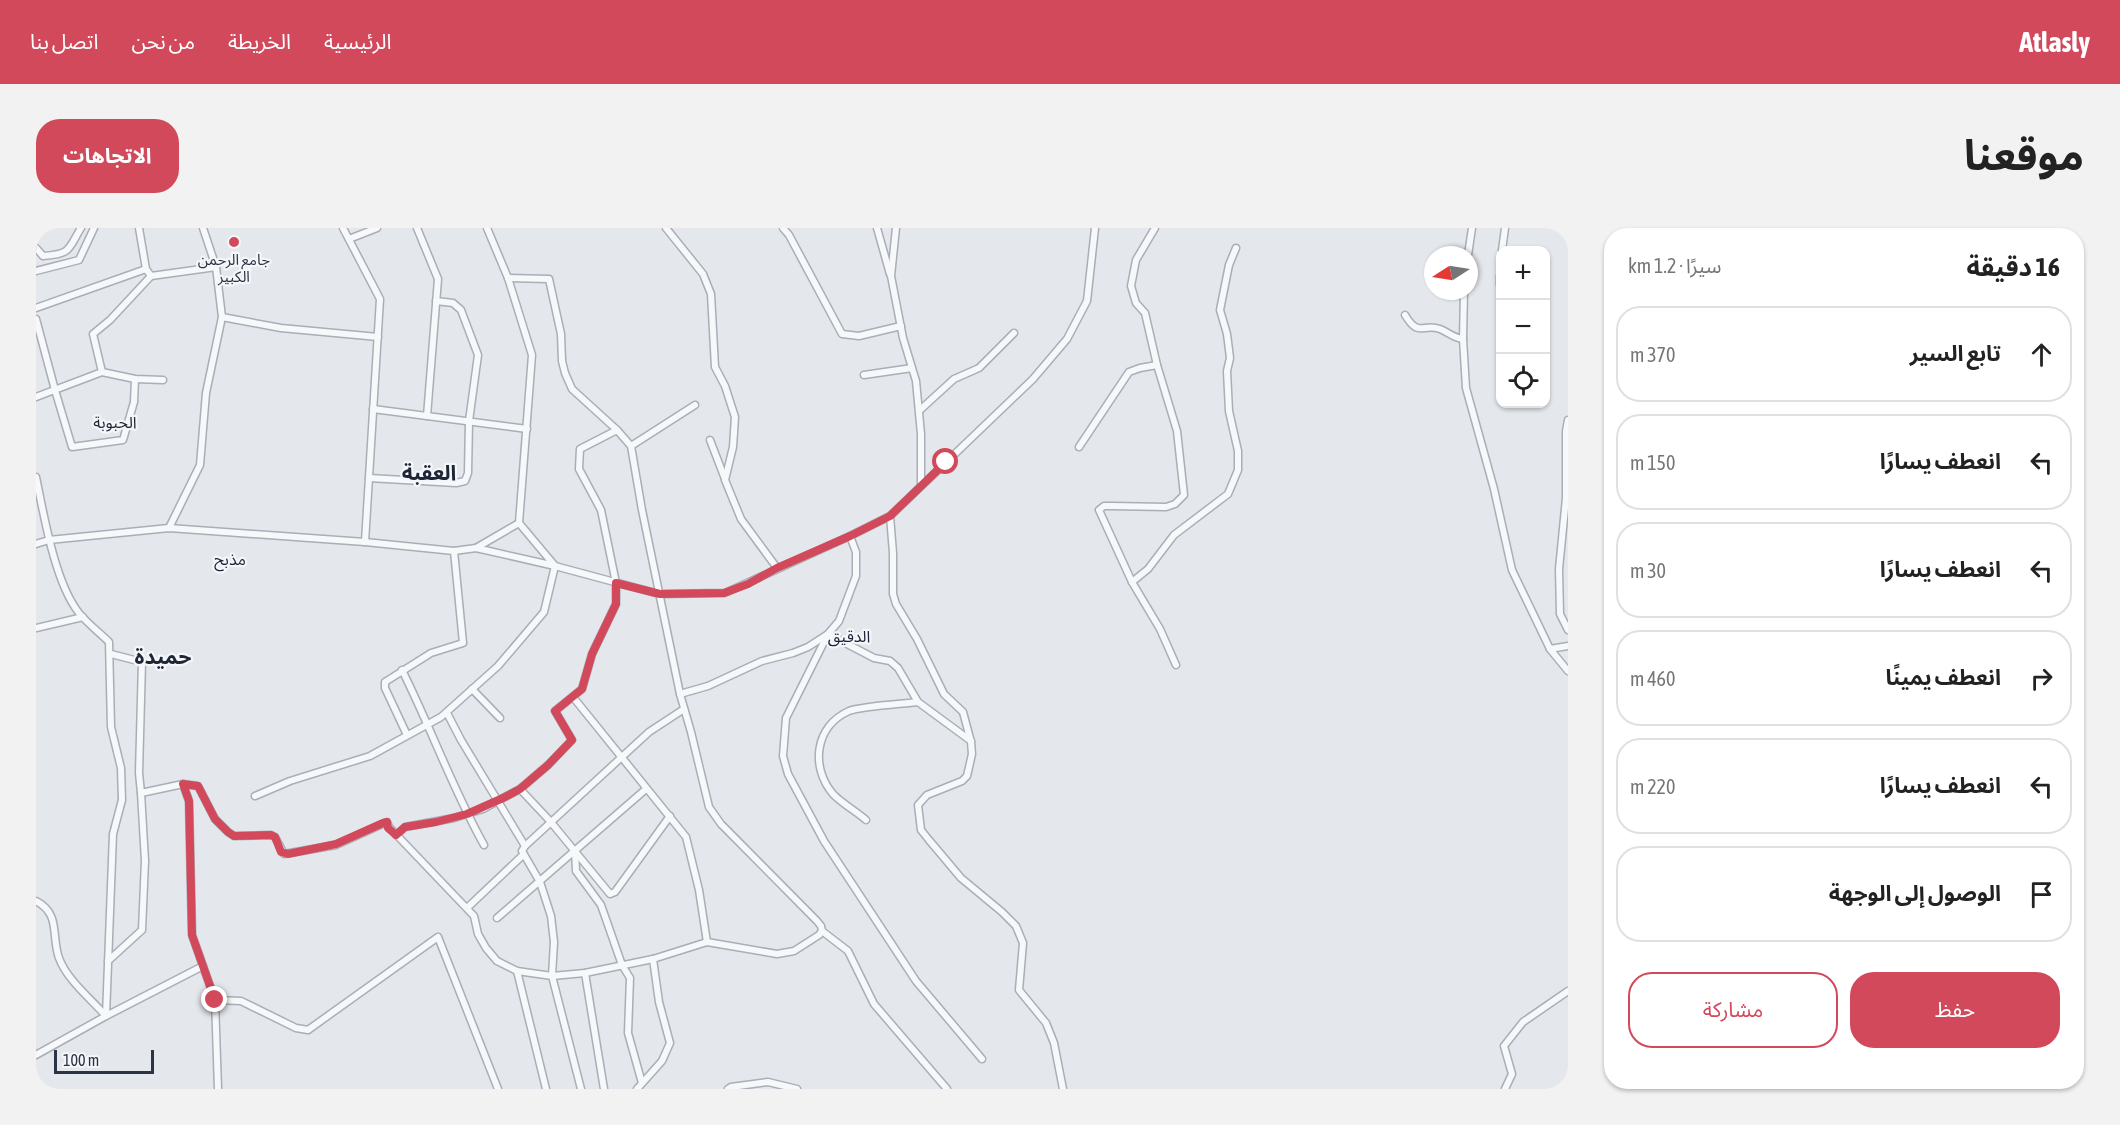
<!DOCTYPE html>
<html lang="ar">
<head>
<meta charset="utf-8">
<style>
	:root { --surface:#fff; --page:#f2f2f2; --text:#222; --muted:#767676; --line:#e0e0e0; --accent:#d1495b }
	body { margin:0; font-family:"Asap Condensed","Noto Sans Arabic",sans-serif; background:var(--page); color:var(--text); direction:rtl }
	.controls { position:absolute; right:18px; top:18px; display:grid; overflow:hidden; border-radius:12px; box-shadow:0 2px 4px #0004 }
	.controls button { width:54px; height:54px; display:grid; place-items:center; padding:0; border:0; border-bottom:2px solid var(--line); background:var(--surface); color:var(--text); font:30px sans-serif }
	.compass { position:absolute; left:1388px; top:18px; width:54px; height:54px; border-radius:50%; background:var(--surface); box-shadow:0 2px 4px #0004; rotate:258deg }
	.scale { position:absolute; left:18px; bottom:15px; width:100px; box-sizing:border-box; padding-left:6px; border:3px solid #2b3445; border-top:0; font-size:16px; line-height:21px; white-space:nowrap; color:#2b3445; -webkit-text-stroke:4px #f4f6f9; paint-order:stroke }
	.stop { position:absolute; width:18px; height:18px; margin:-14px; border:4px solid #d1495b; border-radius:50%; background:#fff }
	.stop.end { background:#d1495b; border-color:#fff; box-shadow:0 2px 6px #0008 }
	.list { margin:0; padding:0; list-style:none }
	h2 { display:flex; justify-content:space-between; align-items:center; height:78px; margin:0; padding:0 24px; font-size:26px }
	h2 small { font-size:20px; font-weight:400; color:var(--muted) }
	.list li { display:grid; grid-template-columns:39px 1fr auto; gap:18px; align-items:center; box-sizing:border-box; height:96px; margin:0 12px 12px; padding:0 12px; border:2px solid var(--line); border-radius:24px }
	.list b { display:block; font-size:22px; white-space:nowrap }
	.list em { font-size:20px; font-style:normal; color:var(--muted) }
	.actions { display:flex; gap:12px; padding:18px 24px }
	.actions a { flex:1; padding:14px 0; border:2px solid var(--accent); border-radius:24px; text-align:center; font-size:21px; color:var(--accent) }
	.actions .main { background:var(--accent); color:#fff }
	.icon { flex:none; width:33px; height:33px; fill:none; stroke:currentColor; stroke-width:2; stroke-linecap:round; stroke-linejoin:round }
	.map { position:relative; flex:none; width:1532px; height:861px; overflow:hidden; direction:ltr; border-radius:24px }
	header { display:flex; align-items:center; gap:36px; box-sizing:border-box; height:84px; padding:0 30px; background:var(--accent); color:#fff }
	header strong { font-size:28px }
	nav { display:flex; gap:33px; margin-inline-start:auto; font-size:21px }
	.intro { display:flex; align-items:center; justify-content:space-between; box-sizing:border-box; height:144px; padding:0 36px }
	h1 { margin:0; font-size:42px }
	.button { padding:15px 27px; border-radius:24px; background:var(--accent); color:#fff; font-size:21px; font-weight:700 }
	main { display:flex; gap:36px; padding:0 36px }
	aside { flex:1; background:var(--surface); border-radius:24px; box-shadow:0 2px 4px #0004 }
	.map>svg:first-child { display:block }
</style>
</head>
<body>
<header>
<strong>Atlasly</strong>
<nav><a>الرئيسية</a><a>الخريطة</a><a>من نحن</a><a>اتصل بنا</a></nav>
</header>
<div class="intro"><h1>موقعنا</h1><a class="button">الاتجاهات</a></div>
<main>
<aside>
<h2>16 دقيقة<small>سيرًا · 1.2 km</small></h2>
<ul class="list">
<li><svg class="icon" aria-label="ahead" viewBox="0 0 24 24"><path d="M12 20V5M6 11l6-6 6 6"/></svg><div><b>تابع السير</b></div><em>370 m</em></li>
<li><svg class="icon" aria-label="left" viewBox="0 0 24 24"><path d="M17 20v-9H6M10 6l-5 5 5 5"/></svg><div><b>انعطف يسارًا</b></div><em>150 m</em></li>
<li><svg class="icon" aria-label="left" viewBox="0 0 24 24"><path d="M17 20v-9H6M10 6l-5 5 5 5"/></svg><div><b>انعطف يسارًا</b></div><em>30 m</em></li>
<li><svg class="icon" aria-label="right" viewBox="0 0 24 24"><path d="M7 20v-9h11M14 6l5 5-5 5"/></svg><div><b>انعطف يمينًا</b></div><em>460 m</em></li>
<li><svg class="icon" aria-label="left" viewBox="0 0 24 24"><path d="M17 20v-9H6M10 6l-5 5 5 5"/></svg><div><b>انعطف يسارًا</b></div><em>220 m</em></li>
<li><svg class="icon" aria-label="arrive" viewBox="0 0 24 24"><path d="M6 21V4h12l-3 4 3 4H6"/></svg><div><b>الوصول إلى الوجهة</b></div></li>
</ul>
<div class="actions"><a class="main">حفظ</a><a>مشاركة</a></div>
</aside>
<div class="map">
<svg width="1532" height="861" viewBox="0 0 1532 861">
	<rect width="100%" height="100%" fill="#e4e7ec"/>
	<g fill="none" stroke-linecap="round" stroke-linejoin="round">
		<defs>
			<g id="street">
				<polyline points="103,0 110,41 115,48 180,39"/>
				<polyline points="307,0 344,71 329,314"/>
				<polyline points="381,0 402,51 391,188"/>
				<polyline points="451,0 472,50 496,127 483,295"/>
				<polyline points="630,0 667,46 675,66 679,139 689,158 699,189 697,219 689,252 705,291 741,340"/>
				<polyline points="747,0 753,7 806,106 823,108 865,98"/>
				<polyline points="841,0 854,46"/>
				<polyline points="860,0 855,48 867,110 880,153 885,206 885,257"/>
				<polyline points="1119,0 1100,32 1095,58 1100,75 1109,85 1121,137 1141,203 1148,267 1139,276 1130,279 1076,278 1068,278 1063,282 1096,354 1124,401 1140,437"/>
				<polyline points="313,11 341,0"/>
				<path d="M0 20 7 28C36 26 32 21 45 0"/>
				<polyline points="1466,22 1469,0"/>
				<polyline points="1432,27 1436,0"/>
				<polyline points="0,43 43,32 58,0"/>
				<polyline points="472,50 513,51 525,106 526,133 529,145 536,161 581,202 595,218 606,282 644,466 655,504 673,579 685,596 781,693 785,698 786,703 812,723 838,776 911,861"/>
				<polyline points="1464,57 1464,48"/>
				<polyline points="1428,63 1427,111 1430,160 1458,261 1476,342 1514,421 1532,443"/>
				<polyline points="0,80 110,41"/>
				<path d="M1369 87C1383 110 1386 95 1404 101 1412 104 1417 110 1427 111"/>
				<polyline points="186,89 245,100 342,109"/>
				<polyline points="0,91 19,162 36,219 87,212 98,174 99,151"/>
				<polyline points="66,144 99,151 127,152"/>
				<polyline points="828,147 876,140"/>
				<polyline points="0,169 66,144 57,106 74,92 115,48"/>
				<polyline points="337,181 491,201"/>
				<polyline points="884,182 918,151 943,140 978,105"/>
				<polyline points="1532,192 1530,203 1530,270 1523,341 1524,386 1532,402"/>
				<polyline points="674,212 689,251"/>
				<polyline points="595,218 659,177"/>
				<polyline points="1043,219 1093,144 1104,140 1121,137"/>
				<path d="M0 249C8 288 19 355 43 385 52 396 64 405 73 414L75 499 85 540 86 572 77 606 70 788 167 738"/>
				<polyline points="333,250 420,255 429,253 432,245 433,193 442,127 425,82 417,75 400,73"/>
				<polyline points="854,288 857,325 857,366 860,376 881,411 908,466 927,484 935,514 936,526 931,548 926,553 891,567 882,577 885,602 893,612 925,650 966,684 980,698 987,715 983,762 1010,795 1018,815 1027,861"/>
				<polyline points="133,300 164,237 170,165 186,89 180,39 167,0"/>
				<polyline points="0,316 13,312 133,300 329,314 418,323 440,320 519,338 623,366 689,365 814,308 854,288 997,151 1031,111 1051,73 1059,0"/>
				<polyline points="1096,354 1112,341 1138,307 1192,266 1202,242 1202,223 1193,183 1191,143 1194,130 1191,106 1184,82 1193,37 1200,20"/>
				<polyline points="0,400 47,389"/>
				<polyline points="1514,421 1532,418"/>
				<polyline points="75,426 106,434 103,545 105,565 147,556 153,573 156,707 179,772 182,861"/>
				<path d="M366 442C395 500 417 562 448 617"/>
				<polyline points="436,461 464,490"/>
				<polyline points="644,466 672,458 726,433 757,425 772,419 792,406 803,393 820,348 820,324 814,308"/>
				<polyline points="537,469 650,609 663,662 671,714"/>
				<polyline points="882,474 935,513"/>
				<polyline points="411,485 425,512 489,618"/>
				<polyline points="371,507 349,460 349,454 395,425 427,415 418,323"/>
				<polyline points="147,556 162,558 179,591 192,604 198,608 235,607 239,609 248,626 300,617 351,594 353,599 438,688 442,706 450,720 461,733 481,743 516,748 549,745 617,731 671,714 741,726 758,723 783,707 786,703"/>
				<polyline points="484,561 514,593 574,666 579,664 634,588"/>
				<polyline points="219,568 254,553 334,528 405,489 462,438 508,384 519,338 483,295 440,320"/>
				<path d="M830 592C821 584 804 574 797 566 774 539 779 498 813 483 826 478 866 476 882 474L862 440 854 433 838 430 792 406 750 490 747 528 752 546 788 613 880 753 946 831"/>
				<polyline points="360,607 369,599 418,590 447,581 467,570 484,561 512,537 536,512 519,483 546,461 556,426 580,376 580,355 565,282 543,241 544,221 581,202"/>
				<polyline points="539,622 540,643 565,677 586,737 594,750 592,805 606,855"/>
				<path d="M0 673C25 686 15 708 23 730 31 752 55 771 70 788L0 827"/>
				<polyline points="431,680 487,627"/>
				<polyline points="461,690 610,561"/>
				<polyline points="72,733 106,702 109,633 105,565"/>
				<polyline points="481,743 510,861"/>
				<polyline points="549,745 568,861"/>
				<polyline points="179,772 205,773 260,800 272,802 402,709 462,861"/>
				<polyline points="545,861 516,748 518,714 515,688 504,654 486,623 489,618 613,504 648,481"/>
				<polyline points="601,861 626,833 634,815 623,774 617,731"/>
				<polyline points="692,861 695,859 732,854 761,861"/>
				<polyline points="1469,861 1476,846 1468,818 1487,794 1532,763"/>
			</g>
		</defs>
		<use href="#street" stroke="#a9aeb7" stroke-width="9"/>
		<use href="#street" stroke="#f7f8fa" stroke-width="6"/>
	</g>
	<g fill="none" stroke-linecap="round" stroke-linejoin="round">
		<polyline stroke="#d1495b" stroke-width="8" points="179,772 156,707 153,573 147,556 162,558 179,591 192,604 198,608 235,607 239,609 245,624 252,626 300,616 347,595 351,594 352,600 360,607 369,599 400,594 431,586 467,570 484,561 512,537 536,512 519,483 546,461 556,426 580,376 580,355 624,366 688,365 712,356 741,340 814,308 854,288 910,234"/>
	</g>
	<circle fill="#d1495b" stroke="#f4f6f9" stroke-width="2" cx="198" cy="14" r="6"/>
	<g text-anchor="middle" stroke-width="4.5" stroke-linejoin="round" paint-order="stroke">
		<g font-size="15" fill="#2b3445" stroke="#f4f6f9">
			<text x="198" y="37">جامع الرحمن<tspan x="198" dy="17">الكبير</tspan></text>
		</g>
		<g font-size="16" fill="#1d2536" stroke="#f4f6f9">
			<text x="79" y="200">الحبوبة</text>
			<text x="194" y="337">مذبح</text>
			<text x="813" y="414">الدقيق</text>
		</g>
		<g font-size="21" font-weight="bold" fill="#1d2536" stroke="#f4f6f9">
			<text x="393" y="252">العقبة</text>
			<text x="127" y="436">حميدة</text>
		</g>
	</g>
</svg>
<div class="controls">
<button>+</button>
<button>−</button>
<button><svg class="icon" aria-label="locate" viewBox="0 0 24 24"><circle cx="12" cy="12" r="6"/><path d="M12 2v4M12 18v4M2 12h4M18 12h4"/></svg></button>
</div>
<svg class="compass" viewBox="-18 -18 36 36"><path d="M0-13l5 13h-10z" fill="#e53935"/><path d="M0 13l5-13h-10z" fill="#767676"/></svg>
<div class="scale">100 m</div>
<div class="stop" style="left:910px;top:234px"></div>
<div class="stop end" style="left:179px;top:772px"></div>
</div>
</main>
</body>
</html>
